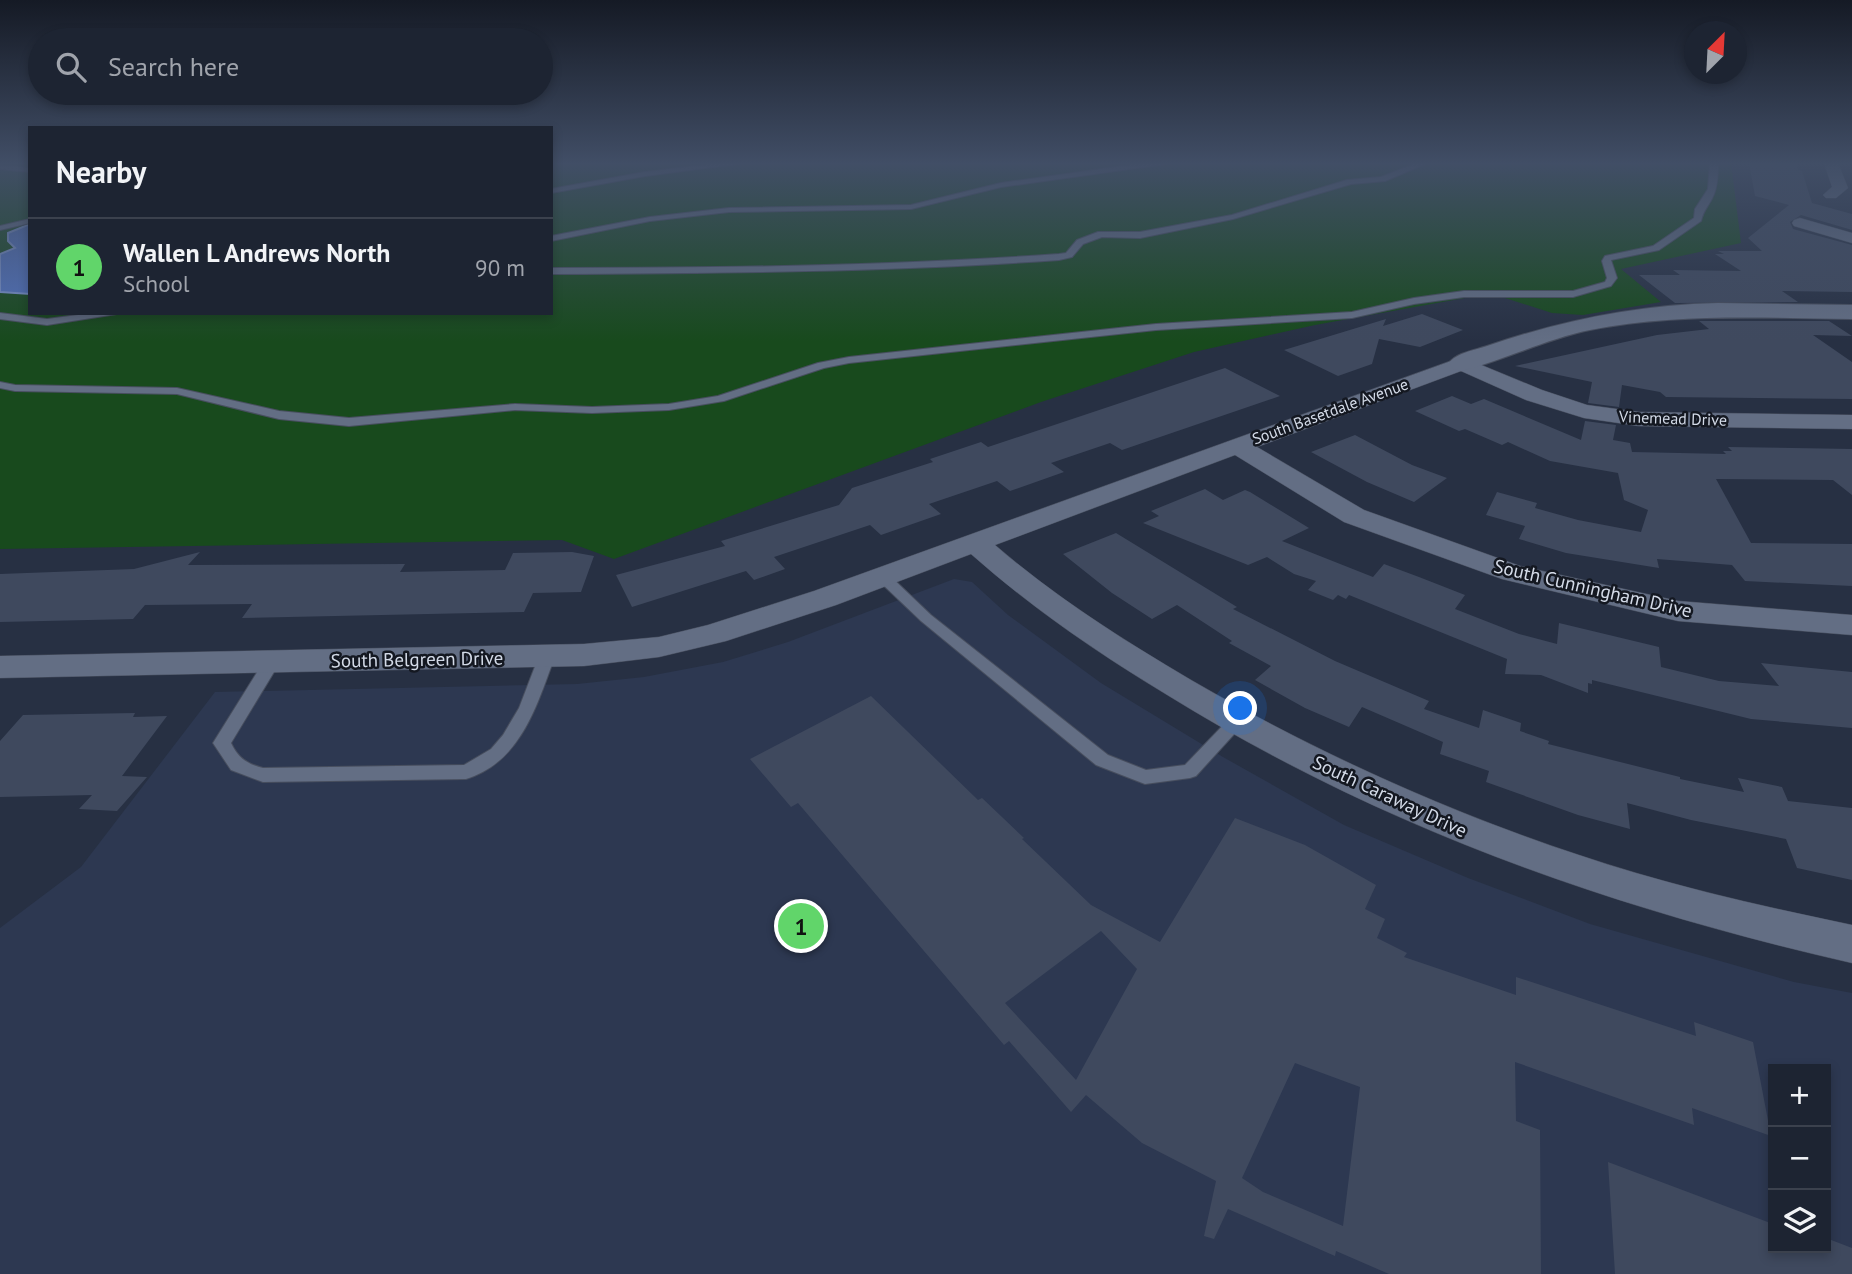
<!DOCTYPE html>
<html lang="en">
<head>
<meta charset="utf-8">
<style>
	:root { --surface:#1d2432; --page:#2a303e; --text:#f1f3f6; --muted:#a0a4ac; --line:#3b414d; --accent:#61d56a }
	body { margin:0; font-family:"PT Sans",sans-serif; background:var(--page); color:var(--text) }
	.controls { position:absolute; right:21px; bottom:21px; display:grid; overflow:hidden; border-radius:0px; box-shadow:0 4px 10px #0003 }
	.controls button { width:63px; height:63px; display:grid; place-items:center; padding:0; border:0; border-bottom:2px solid var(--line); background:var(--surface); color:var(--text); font:35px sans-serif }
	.compass { position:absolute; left:1684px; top:21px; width:63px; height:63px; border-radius:50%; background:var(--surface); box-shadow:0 4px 10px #0003; rotate:24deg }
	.you { position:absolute; left:1241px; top:709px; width:24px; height:24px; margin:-18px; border:5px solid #fff; border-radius:50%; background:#1a73e8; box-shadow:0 0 0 10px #1a73e833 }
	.badge { display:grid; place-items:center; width:46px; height:46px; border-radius:50%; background:var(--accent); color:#111; font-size:23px; font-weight:700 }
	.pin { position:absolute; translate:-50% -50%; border:4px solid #fff; box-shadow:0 2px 7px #0006 }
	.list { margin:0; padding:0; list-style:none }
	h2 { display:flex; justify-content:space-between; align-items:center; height:91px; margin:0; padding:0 28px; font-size:30px }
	h2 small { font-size:23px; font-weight:400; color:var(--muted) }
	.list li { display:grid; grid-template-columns:46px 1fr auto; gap:21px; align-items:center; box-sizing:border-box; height:98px; padding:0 28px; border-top:2px solid var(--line) }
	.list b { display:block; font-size:26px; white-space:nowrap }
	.list p { margin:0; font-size:23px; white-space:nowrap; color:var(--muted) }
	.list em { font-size:23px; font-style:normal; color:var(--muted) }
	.icon { flex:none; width:38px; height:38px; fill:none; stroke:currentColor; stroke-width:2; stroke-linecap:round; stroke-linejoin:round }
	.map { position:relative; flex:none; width:1852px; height:1274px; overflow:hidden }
	.search { position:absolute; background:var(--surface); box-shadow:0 4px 10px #0003; left:28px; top:28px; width:525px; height:77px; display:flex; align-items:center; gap:18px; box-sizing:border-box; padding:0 24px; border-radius:38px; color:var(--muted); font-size:26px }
	.panel { position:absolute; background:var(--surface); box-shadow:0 4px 10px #0003; left:28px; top:126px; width:525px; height:189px; border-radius:0px }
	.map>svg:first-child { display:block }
</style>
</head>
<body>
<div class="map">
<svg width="1852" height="1274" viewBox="0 0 1852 1274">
	<rect width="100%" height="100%" fill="#273043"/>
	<path fill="#2d3851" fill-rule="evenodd" d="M954 579 972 582 1008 615 1101 683 1223 757 1344 825 1468 878 1590 924 1794 982 1852 993V1274H0V928L81 867 215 692 577 684 644 677 723 662 788 642ZM1773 1069H1826V1248H1773Z"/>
	<polygon fill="#184a1d" points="0,163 30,163 30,313 551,313 551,163 1731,163 1741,243 1621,269 1661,302 1583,315 1552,313 1505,298 1476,296 1315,325 1194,352 1041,402 614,559 562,540 0,549"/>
	<polygon fill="#5272bc" stroke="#7991c9" stroke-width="2" points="30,224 30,294 0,292 0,254 15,248 8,241 8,233"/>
	<g fill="#3f495e" fill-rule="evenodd">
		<polygon points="1749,163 1796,163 1798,170 1802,171 1812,203 1852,214 1852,230 1801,215 1790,222 1793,229 1852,245 1852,292 1782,291 1798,302 1675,303 1639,275 1680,275 1673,270 1741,271 1715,254 1724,254 1718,251 1762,251 1748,238 1789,205 1755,196"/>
		<polygon points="1422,314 1463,330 1420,347 1379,339 1372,364 1338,376 1284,350 1386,319 1383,326"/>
		<polygon points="1699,321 1829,321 1852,336 1813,335 1852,362 1852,399 1666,397 1660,392 1622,385 1619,407 1588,403 1592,382 1515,366 1657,335 1709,329"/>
		<polygon points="1225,368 1280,396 1122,450 1110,443 1051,463 1064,472 1010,491 997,481 929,504 941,514 881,535 870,525 774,557 785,569 754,580 746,571 632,607 616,575 725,546 721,541 839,505 852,488 933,462 930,459 981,442 988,447"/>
		<polygon points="1452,396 1471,404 1484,399 1581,440 1585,421 1616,425 1613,440 1630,443 1632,452 1726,454 1723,451 1732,451 1728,447 1852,449 1852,495 1833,480 1716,479 1751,543 1852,544 1852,586 1745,581 1732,565 1657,559 1659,568 1566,553 1519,539 1525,526 1486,515 1497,492 1537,503 1535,508 1578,520 1641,532 1648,510 1624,500 1618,473 1550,461 1508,442 1502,445 1465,429 1459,431 1415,411"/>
		<polygon points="1355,435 1412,465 1447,478 1414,502 1367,482 1311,452"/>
		<polygon points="1205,489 1223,500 1245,490 1250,492 1309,528 1282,541 1373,577 1384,564 1419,577 1465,595 1455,609 1519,634 1557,644 1559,623 1659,647 1661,667 1719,681 1779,686 1761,663 1852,672 1852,728 1751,719 1592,680 1592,684 1588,683 1588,693 1541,675 1505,674 1507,659 1349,595 1346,599 1338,595 1333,600 1308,590 1316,581 1294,574 1267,557 1248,565 1143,523 1159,516 1151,511"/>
		<polygon points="1116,533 1237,607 1233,609 1335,661 1429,701 1424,709 1479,728 1483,710 1521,723 1520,731 1549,741 1548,744 1680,777 1680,779 1744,792 1738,778 1782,787 1788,801 1852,808 1852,880 1797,868 1786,839 1691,820 1627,803 1630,829 1578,815 1486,782 1489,771 1440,754 1443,742 1362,707 1349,727 1305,708 1255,680 1271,666 1229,643 1232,641 1177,605 1152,619 1112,593 1063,554"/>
		<polygon points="200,552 188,565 405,564 400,572 505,570 513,553 572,552 594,556 581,592 533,593 524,612 242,618 252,604 145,605 133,619 0,622 0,574 134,569"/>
		<path d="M871 696 978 800 982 798 1024 838 1022 839 1091 905 1160 942 1235 818 1305 845 1376 885 1365 909 1385 919 1377 938 1407 953 1404 957 1516 995V977L1696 1036 1694 1022 1753 1042 1771 1136 1692 1108 1694 1125 1515 1062 1516 1121 1540 1130 1541 1274H1389L1336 1251 1335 1256 1228 1209 1214 1239 1204 1236 1216 1181 1142 1143 1086 1095 1071 1112 1009 1041 1004 1045 798 803 791 807 750 759ZM1101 931 1137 969 1076 1080 1005 1003ZM1295 1063 1360 1087 1343 1226 1263 1192 1242 1178Z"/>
		<polygon points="135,713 133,717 167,716 122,776 147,777 117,811 79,809 92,795 0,797 0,741 23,715"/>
		<polygon points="1608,1162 1773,1224 1773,1248 1826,1248 1826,1238 1852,1248 1852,1274 1615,1274"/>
	</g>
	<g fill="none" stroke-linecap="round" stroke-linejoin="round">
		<defs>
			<g id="service">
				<polygon points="721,163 743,163 645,176 551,193 551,189 645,172"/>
				<polygon points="1144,163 1172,163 1001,187 911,209 729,212 650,221 551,241 551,236 650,217 729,208 911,205 1001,183"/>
				<path d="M1417 163H1427L1385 181 1351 184 1233 219 1140 238 1102 237 1083 244 1072 257 1059 260C890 272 721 273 551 274V268C721 268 890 266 1059 254L1066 253 1077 240 1098 232H1140L1232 215 1347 180 1381 177Z"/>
				<path d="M1710 163H1718C1718 173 1718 184 1714 194 1710 205 1704 208 1701 221L1659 250 1611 260 1617 278 1611 286 1573 297H1464L1414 304 1352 318 1156 330 849 363 824 368 724 401 669 410 592 413 515 410 349 426 279 419 177 394 15 391 0 388V382L15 385 177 388 279 411 349 418 515 404 592 407 669 404 718 396 818 363 849 357 1156 324 1352 312 1414 298 1464 291H1573L1605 282 1607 278 1602 261 1605 256 1653 246 1694 218 1695 209 1708 189Z"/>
				<polygon points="0,165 30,168 30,172 0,169"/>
				<polygon points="30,219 30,223 0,230 0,226"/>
				<polygon points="0,313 47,319 93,313 123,313 47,325 0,319"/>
				<polygon points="883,573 888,574 931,615 1108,755 1146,770 1185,765 1231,717 1243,717 1246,721 1196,776 1190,778 1145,784 1096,765 921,621 878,580 876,577"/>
				<path d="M547 651 555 656C537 705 521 762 466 779L263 782 231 770 213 743 266 658 272 657 280 662 231 743C238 758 247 764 263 768L464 765 491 749 503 735 519 708 539 656Z"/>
			</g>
			<g id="minor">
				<polygon points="1824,163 1838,163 1848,188 1836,198 1826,198 1823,195 1832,187"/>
				<polygon points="1800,218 1852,233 1852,243 1794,226 1792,223 1794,220"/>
				<path d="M1462 357 1542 390 1587 405 1639 412 1852 415V429L1639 426 1584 418 1526 400 1461 371 1257 447 1364 510 1520 566 1678 601 1852 615V635L1678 621 1502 579 1344 522 1235 455 995 545C1055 597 1123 640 1191 680 1331 761 1481 827 1636 873 1707 894 1780 910 1852 925V963C1608 907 1383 828 1169 696 1099 654 1032 608 971 554L836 605 726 641 659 657 584 666 0 678V656L584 644 659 637 708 625 814 591Z"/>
			</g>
			<path id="tertiary" d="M1718 303 1852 305V319C1764 318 1676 313 1590 330 1546 339 1505 360 1462 371L1453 369 1449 363C1456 353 1475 350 1487 346 1563 320 1637 305 1718 303Z"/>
		</defs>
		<use href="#service" stroke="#474e5e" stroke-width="2"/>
		<use href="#minor" stroke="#474e5e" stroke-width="1"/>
		<use href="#tertiary" stroke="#474e5e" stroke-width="2"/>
		<use href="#service" fill="#636e84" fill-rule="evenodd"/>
		<use href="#minor" fill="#636e84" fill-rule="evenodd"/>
		<use href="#tertiary" fill="#636e84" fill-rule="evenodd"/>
	</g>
	<linearGradient id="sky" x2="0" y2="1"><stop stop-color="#151a25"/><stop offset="0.48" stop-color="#414e66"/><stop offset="1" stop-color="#414e66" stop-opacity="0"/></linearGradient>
	<rect width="1852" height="341" fill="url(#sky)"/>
	<g text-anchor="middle" stroke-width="5" stroke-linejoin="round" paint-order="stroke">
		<g font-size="16" fill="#d3dae7" stroke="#141821">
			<text transform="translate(1330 411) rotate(-20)" y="6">South Basetdale Avenue</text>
			<text transform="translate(1673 418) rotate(2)" y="6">Vinemead Drive</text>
		</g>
		<g font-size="19" fill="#d3dae7" stroke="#141821">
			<text transform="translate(1593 588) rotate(13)" y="7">South Cunningham Drive</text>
			<text transform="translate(417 659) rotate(-1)" y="7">South Belgreen Drive</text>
			<text transform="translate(1390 796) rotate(25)" y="7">South Caraway Drive</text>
		</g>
	</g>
</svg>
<div class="controls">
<button>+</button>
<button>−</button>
<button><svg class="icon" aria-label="layers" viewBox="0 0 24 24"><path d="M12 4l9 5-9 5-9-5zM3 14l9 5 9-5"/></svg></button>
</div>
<svg class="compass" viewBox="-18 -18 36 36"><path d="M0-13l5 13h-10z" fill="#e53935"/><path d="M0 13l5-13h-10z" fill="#a0a4ac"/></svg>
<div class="you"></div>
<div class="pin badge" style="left:801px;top:926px">1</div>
<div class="search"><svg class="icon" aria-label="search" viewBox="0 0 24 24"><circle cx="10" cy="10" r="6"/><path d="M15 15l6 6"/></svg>Search here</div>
<section class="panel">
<h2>Nearby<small></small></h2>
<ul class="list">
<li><span class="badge">1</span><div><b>Wallen L Andrews North</b><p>School</p></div><em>90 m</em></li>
</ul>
</section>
</div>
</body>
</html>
